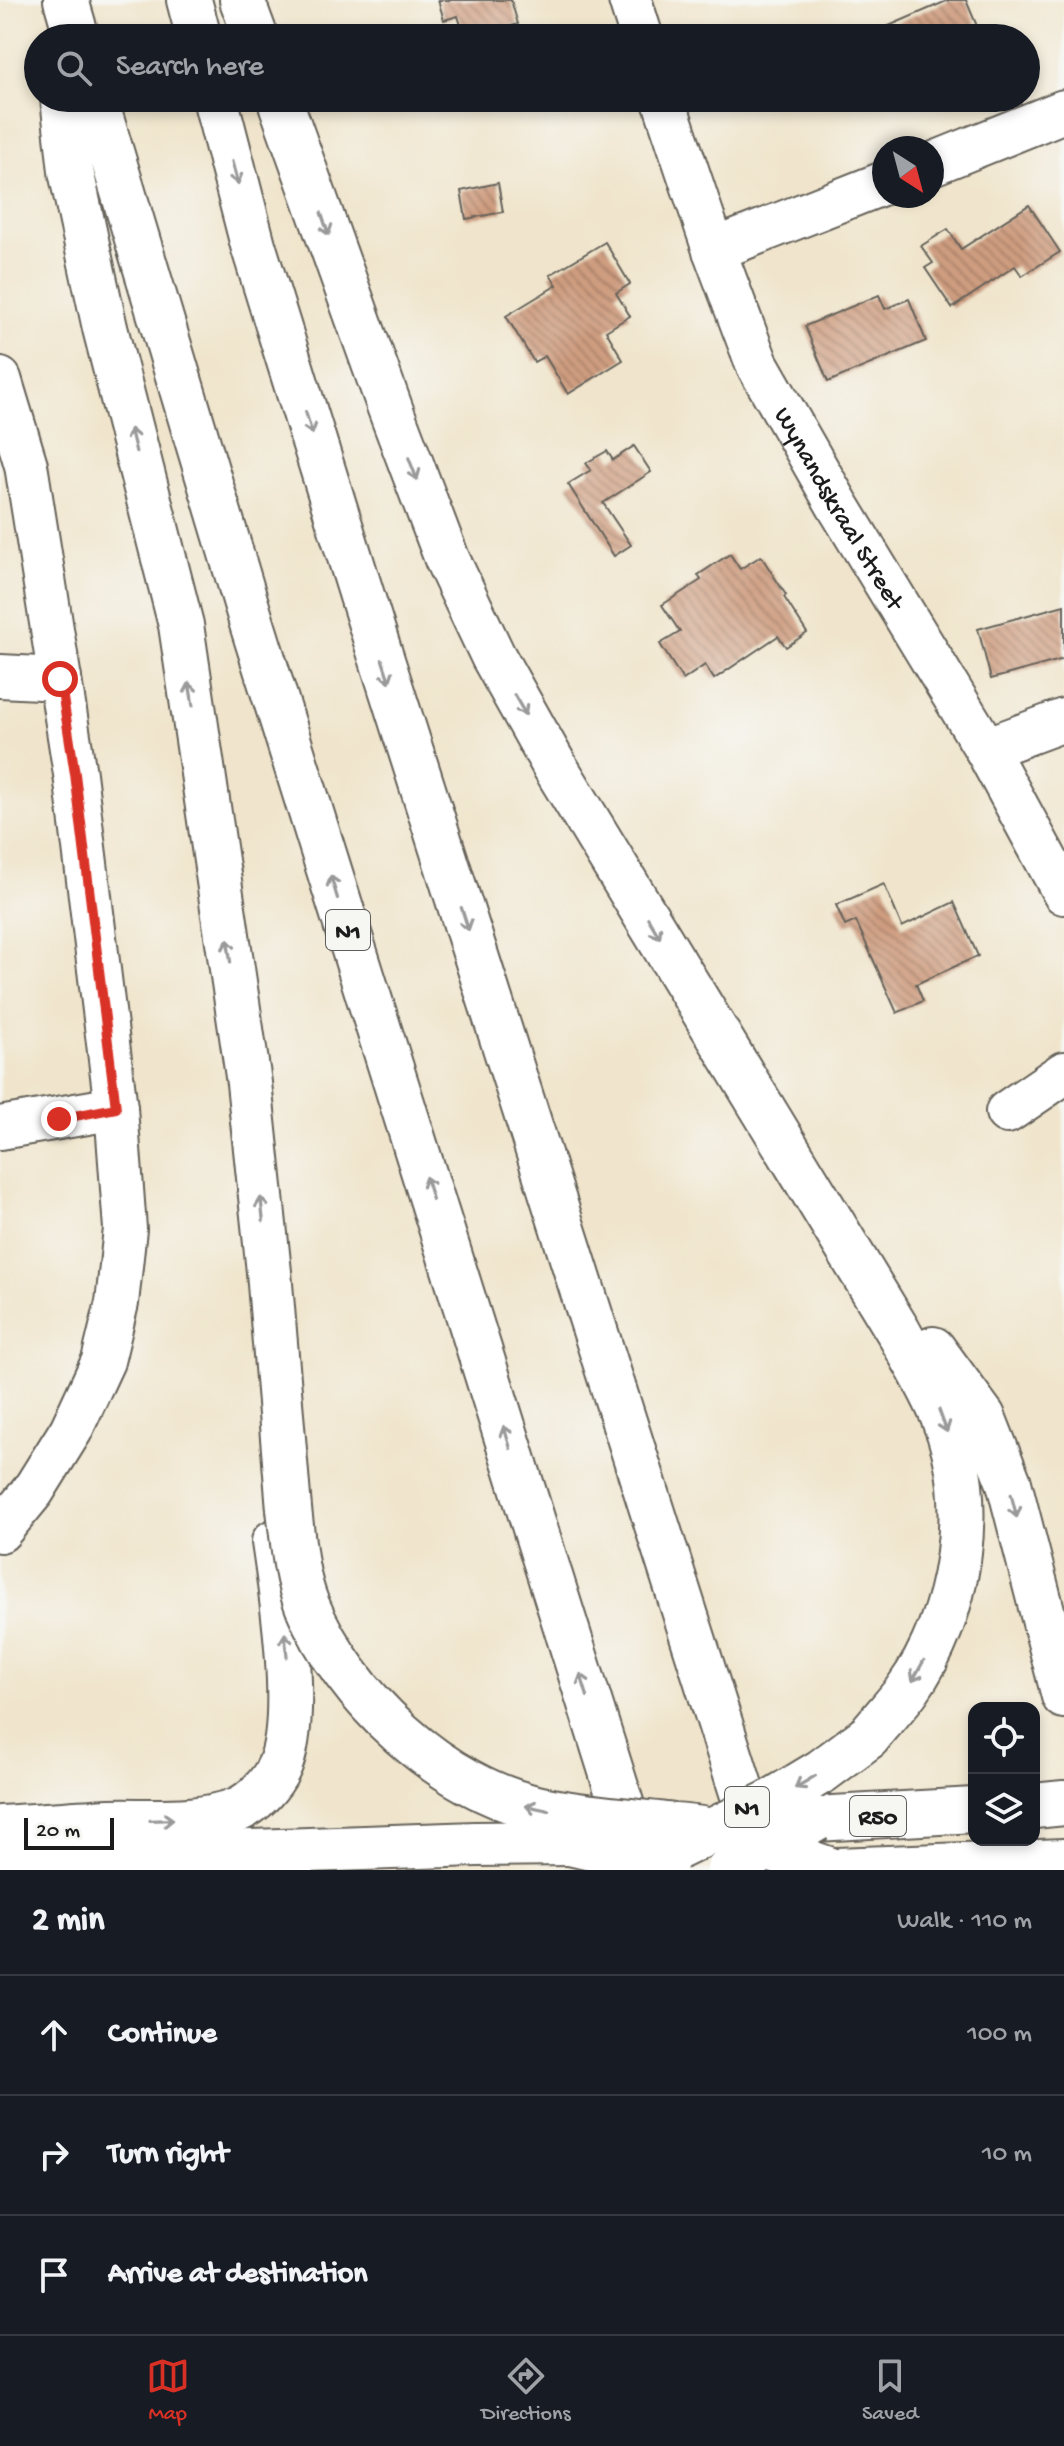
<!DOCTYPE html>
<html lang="en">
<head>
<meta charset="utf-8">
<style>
	:root { --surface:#171b24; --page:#20242c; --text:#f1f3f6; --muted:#9ea1a6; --line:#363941; --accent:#d93025 }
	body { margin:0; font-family:"Gochi Hand",sans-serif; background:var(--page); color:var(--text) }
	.controls { position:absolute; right:24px; bottom:24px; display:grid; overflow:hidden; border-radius:16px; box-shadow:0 4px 12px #0003 }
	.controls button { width:72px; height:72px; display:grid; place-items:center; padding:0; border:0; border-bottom:2px solid var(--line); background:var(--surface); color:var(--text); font:40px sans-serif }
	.compass { position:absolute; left:872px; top:136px; width:72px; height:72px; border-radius:50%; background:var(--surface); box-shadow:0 4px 12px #0003; rotate:144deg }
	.scale { position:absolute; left:24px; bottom:20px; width:90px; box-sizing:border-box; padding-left:8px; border:4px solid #1c1c1c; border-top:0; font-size:22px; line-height:28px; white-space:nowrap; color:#1c1c1c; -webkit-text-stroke:6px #f6f6f2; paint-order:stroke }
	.stop { position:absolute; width:24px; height:24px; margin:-18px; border:6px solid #d93025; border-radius:50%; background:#fff }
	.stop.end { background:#d93025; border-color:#fff; box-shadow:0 2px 8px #0008 }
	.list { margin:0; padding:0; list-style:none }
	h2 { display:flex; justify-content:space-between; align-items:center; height:104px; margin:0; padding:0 32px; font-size:34px }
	h2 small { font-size:26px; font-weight:400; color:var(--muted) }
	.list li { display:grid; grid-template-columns:52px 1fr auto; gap:24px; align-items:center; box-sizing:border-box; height:120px; padding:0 32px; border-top:2px solid var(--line) }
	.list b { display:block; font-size:30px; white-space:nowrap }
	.list em { font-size:26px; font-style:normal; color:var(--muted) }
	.icon { flex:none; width:44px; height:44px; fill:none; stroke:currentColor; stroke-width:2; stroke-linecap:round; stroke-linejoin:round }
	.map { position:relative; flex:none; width:1064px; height:1870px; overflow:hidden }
	.search { position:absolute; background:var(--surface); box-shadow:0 4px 12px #0003; left:24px; right:24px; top:24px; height:88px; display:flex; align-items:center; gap:20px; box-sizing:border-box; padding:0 28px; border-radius:44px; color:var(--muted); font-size:30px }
	.sheet { height:464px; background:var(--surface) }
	nav { display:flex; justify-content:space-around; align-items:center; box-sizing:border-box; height:112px; border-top:2px solid var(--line); background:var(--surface); font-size:22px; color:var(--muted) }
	nav a { display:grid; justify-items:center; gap:4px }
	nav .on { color:var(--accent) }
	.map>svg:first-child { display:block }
</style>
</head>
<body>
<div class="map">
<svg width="1064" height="1870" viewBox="0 0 1064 1870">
	<defs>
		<pattern id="building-back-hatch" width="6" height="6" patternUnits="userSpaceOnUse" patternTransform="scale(2)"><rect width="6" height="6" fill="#cf9d80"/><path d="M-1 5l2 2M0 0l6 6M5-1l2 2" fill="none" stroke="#a77f68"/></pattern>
	</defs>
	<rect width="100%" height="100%" fill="#f6f6f2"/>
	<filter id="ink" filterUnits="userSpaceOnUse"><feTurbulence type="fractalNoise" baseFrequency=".0125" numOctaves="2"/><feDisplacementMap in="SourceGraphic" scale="16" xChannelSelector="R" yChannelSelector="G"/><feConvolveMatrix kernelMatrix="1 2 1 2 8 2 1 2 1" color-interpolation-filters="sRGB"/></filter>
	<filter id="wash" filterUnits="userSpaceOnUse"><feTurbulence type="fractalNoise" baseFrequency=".006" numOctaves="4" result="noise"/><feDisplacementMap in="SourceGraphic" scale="32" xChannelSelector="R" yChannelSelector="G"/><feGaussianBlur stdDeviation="1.8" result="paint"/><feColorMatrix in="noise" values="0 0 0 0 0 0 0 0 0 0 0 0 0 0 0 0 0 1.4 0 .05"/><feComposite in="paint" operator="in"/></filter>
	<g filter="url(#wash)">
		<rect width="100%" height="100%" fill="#f0e5cc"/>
		<g id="blocks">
			<g fill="url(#building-back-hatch)">
				<polygon points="438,0 511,0 518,24 474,38 465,38 458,16 444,20"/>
				<polygon points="949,0 966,0 982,38 861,38"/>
				<polygon points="498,183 503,212 466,219 461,191"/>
				<polygon points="1029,205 1060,252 1022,276 1015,266 952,308 925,268 933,263 921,246 948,229 961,249"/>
				<polygon points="605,242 630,284 616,293 630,316 606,331 623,360 568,394 545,356 534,362 506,316 557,285 550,275"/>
				<polygon points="879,295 885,309 909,299 926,341 828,382 805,326"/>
				<polygon points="634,446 651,472 603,503 631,545 614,556 568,484 591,470 586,463 607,451 613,460"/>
				<polygon points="730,554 740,569 761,556 786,595 784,597 807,633 786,647 778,636 714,679 705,665 683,680 660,644 680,632 662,605 701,580 698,575"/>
				<polygon points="1064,605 1064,659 991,679 978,629"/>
				<polygon points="884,884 902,927 954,902 978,956 916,984 923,1001 897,1013 856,921 845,926 836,905"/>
			</g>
		</g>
	</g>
	<g filter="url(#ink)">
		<use href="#blocks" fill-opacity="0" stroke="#66625a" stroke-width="2"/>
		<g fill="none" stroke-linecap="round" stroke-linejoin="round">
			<defs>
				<g id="minor">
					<polyline points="630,0 642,38"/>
					<path id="s1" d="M663 98 714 250 757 364 837 504 986 749 1064 893"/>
					<polyline points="932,164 1064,111"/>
					<polyline points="714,250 884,183"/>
					<polyline points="0,379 26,465 75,774 116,1108 125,1229 117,1303 103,1361 71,1430 33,1491 0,1531"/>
					<polyline points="0,676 60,679"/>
					<polyline points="986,749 1064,720"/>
					<polyline points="1007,1112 1064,1073"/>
					<polyline points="0,1128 116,1108"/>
				</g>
				<g id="major">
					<polyline points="1034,1806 1064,1803"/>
					<polyline points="816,1819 974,1810"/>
					<polyline points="0,1861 476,1844"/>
					<polyline points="837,1870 1064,1861"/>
				</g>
				<g id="highway">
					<polyline points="66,0 77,38"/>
					<polyline points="189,0 199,38"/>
					<polyline points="242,0 256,38"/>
					<polyline points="63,98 71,171 105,328 181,625 249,1083 269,1272 289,1509"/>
					<polyline points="95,98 253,627 637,1854"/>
					<polyline points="215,98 253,245 381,657 760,1849"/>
					<path d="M279 98 391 411 447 559 493 656 554 765 898 1331C913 1359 931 1387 943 1417 979 1501 960 1617 907 1690 895 1706 881 1721 868 1737"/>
					<polyline points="933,1349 983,1417 1009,1483 1064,1696"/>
					<path d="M0 1828C37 1826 73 1823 110 1821 149 1820 200 1825 237 1810 254 1803 272 1783 279 1767 301 1720 282 1595 274 1542"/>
				</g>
			</defs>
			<use href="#minor" stroke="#66625a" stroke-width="46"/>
			<use href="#major" stroke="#66625a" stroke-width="48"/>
			<use href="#highway" stroke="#66625a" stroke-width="48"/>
			<use href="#minor" stroke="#fff" stroke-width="42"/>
			<use href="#major" stroke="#fff" stroke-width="44"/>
			<use href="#highway" stroke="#fff" stroke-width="44"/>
			<defs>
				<polyline id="major-bridge" points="476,1844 570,1843 610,1839"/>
				<g id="highway-bridge">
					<path d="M289 1509C293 1541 295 1575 307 1605 344 1696 443 1789 541 1809 584 1818 630 1820 673 1826 687 1827 702 1828 715 1832 754 1843 792 1857 831 1870"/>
					<polyline points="570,1843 665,1865"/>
					<polyline points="631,1870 769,1803 822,1771 868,1737"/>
					<polyline points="729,1870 816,1819"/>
				</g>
			</defs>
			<use href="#major-bridge" stroke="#66625a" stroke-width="48" stroke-linecap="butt"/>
			<use href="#highway-bridge" stroke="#66625a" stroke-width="48" stroke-linecap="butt"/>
			<use href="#major-bridge" stroke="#fff" stroke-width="44"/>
			<use href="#highway-bridge" stroke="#fff" stroke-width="44"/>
		</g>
		<defs><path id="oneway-shaft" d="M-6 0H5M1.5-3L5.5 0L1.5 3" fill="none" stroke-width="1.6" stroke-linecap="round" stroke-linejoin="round" transform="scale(2)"/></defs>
		<g stroke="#999">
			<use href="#oneway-shaft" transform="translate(235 173) rotate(75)"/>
			<use href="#oneway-shaft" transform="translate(325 224) rotate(71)"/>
			<use href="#oneway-shaft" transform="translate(309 423) rotate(73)"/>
			<use href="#oneway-shaft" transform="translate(133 440) rotate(-104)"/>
			<use href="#oneway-shaft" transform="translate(413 469) rotate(69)"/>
			<use href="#oneway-shaft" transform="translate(386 671) rotate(72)"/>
			<use href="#oneway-shaft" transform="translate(191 694) rotate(-99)"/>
			<use href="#oneway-shaft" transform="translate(520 705) rotate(60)"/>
			<use href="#oneway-shaft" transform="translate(334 887) rotate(-107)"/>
			<use href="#oneway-shaft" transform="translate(465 919) rotate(72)"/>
			<use href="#oneway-shaft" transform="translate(654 928) rotate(59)"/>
			<use href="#oneway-shaft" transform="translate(229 951) rotate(-98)"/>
			<use href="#oneway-shaft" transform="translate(429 1188) rotate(-107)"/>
			<use href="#oneway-shaft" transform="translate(262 1209) rotate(-96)"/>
			<use href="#oneway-shaft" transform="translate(943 1421) rotate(70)"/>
			<use href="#oneway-shaft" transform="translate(507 1437) rotate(-107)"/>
			<use href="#oneway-shaft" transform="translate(1014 1506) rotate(76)"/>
			<use href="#oneway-shaft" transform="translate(286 1645) rotate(-95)"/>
			<use href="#oneway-shaft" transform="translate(918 1671) rotate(119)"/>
			<use href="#oneway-shaft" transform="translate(584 1685) rotate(-107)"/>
			<use href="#oneway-shaft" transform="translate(805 1782) rotate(149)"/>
			<use href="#oneway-shaft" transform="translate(537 1808) rotate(-168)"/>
			<use href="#oneway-shaft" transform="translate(162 1820) rotate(-2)"/>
		</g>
	</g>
	<g fill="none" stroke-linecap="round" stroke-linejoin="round" filter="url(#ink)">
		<polyline stroke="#d93025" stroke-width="10" points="59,1119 116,1108 75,774 60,679"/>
	</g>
	<g text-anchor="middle" stroke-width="6" stroke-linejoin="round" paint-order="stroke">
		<g fill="#f6f6f2" stroke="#5d5d5c" stroke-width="2">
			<rect x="326" y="910" width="44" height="40" rx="6"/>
			<rect x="725" y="1787" width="44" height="40" rx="6"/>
			<rect x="850" y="1796" width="56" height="40" rx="6"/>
		</g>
		<g font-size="24" font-weight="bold" fill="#1c1c1c">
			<text x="348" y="938">N1</text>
			<text x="747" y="1815">N1</text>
			<text x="878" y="1824">R50</text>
		</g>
		<g font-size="26" fill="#1c1c1c" stroke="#f6f6f2">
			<text dy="9" stroke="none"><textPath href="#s1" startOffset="448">Wynandskraal Street</textPath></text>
		</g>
	</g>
</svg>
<div class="controls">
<button><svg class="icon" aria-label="locate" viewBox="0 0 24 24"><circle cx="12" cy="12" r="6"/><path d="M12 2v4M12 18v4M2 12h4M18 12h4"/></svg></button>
<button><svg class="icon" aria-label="layers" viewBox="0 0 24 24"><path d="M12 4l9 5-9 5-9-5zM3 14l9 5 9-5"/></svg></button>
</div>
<svg class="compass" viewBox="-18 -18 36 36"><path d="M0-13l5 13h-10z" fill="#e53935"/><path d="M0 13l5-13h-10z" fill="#9ea1a6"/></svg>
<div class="scale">20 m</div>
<div class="stop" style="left:60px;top:679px"></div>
<div class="stop end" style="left:59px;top:1119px"></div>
<div class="search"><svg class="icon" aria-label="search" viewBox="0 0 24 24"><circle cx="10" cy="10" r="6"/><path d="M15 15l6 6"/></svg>Search here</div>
</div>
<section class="sheet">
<h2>2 min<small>Walk · 110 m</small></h2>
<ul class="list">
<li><svg class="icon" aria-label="ahead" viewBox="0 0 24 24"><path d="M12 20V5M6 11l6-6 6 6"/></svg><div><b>Continue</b></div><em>100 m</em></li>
<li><svg class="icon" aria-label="right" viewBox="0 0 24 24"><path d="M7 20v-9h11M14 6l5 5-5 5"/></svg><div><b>Turn right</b></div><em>10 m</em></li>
<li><svg class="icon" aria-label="arrive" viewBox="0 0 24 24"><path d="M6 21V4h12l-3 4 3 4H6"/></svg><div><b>Arrive at destination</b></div></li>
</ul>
</section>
<nav>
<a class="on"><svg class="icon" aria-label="map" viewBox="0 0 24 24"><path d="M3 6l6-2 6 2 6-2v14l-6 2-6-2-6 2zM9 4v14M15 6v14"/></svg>Map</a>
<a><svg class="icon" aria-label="directions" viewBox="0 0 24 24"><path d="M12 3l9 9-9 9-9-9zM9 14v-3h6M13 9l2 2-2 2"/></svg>Directions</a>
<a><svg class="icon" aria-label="saved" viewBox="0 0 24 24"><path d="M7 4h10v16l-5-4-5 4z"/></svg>Saved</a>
</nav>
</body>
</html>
